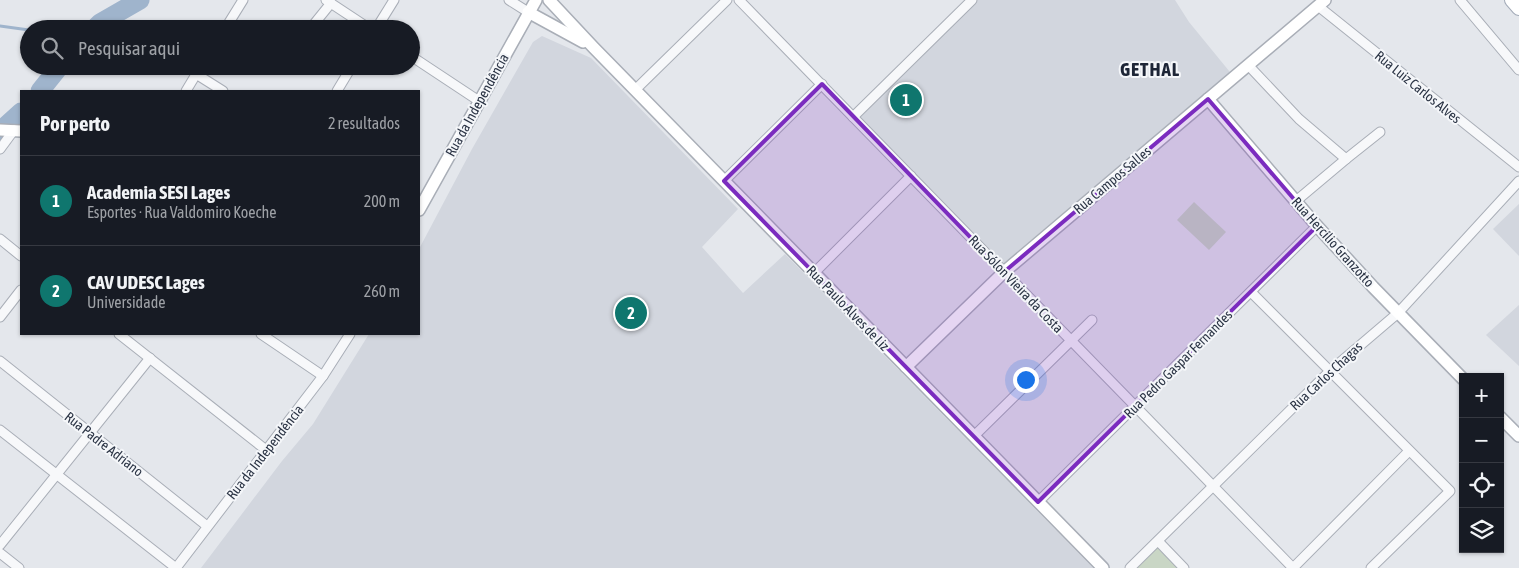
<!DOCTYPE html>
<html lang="pt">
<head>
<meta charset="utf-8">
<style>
	:root { --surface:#171b24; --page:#20242c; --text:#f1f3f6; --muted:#9ea1a6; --line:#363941; --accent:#0f766e }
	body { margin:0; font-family:"Asap Condensed",sans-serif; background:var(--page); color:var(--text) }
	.controls { position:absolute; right:15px; bottom:15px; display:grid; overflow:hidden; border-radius:0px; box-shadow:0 1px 4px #0004 }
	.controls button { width:45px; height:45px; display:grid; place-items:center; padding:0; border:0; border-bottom:1px solid var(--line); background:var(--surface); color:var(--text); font:25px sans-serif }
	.you { position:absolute; left:1025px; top:379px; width:18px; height:18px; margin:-12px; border:4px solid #fff; border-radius:50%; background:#1a73e8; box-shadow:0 0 0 8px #1a73e833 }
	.badge { display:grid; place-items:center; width:32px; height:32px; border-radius:50%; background:var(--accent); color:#fff; font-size:16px; font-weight:700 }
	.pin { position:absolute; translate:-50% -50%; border:2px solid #fff; box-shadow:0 1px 5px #0006 }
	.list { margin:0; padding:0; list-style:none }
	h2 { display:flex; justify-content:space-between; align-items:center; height:65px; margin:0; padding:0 20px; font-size:21px }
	h2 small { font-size:16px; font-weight:400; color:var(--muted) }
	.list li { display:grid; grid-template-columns:32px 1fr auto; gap:15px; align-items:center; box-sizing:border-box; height:90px; padding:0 20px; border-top:1px solid var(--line) }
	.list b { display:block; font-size:19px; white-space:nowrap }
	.list p { margin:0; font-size:16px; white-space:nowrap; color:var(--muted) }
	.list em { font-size:16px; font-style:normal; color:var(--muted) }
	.icon { flex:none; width:28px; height:28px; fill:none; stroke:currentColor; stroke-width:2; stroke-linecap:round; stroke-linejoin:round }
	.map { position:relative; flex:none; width:1519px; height:568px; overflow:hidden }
	.search { position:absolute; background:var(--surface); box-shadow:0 1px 4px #0004; left:20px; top:20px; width:400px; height:55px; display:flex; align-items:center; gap:12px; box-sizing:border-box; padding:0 18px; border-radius:28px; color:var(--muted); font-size:19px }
	.panel { position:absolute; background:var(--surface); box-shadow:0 1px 4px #0004; left:20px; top:90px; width:400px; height:245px; border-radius:0px }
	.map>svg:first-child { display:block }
</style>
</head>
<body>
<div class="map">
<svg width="1519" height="568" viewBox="0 0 1519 568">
	<rect width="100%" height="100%" fill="#e4e7ec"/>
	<g fill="#d2d6de">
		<polygon points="972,0 1175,0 1189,22 1234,77 1004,272 853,117"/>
		<polygon points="542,36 591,58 738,209 702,247 743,293 785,254 1093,568 201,568 282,461 313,424 369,334 419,334 419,249 472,149 533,42"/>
		<polygon points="1519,204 1519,256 1493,229"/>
		<polygon points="1519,305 1519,366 1486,335"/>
	</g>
	<g fill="#c9d6c5">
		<polygon points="1194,202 1226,232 1209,250 1177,220"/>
		<polygon points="1158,541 1184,568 1130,568"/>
	</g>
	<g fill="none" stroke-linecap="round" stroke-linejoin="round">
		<polyline stroke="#9fb4cc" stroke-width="3" points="0,26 29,30"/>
		<g stroke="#9fb4cc" stroke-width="19">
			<polyline points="94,29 100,23 140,0"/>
			<polyline points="40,91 60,66"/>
			<polyline points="0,131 21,112"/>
		</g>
		<defs>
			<g id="street">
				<polyline points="326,0 370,29"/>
				<polyline points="509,0 528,12"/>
				<polyline points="739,0 1293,568"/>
				<polyline points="1460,0 1519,70"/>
				<polyline points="1318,6 1519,167"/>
				<polyline points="225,29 243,0"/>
				<polyline points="310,29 331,3"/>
				<polyline points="376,29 394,0"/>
				<polyline points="411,56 479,101"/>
				<polyline points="1248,65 1299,119 1346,159 1296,201"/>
				<polyline points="196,74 223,91"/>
				<polyline points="635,90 727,0"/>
				<polyline points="186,91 201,66"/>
				<polyline points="337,91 352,66"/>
				<polyline points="853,117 972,0"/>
				<polyline points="0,149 14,130"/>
				<polyline points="1346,159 1380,132"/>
				<polyline points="724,181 822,84"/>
				<polyline points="0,239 21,256"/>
				<polyline points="814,273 911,176"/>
				<polyline points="1251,292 1450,491 1371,568"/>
				<polyline points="0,317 21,290"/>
				<polyline points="119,334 266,450"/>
				<polyline points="261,334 323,376"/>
				<polyline points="0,361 207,526"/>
				<polyline points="0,430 176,568 323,376 350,334"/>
				<polyline points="974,436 1092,320"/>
				<polyline points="1038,502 1317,226"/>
				<polyline points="1158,541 1184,568"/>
				<polyline points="0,545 150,358"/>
				<polyline points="0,553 19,568"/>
				<polyline points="1130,568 1330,371 1398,313 1519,181"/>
				<polyline points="1293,568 1409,451"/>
			</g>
			<g id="secondary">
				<polyline points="549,0 594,48 1103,568"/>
				<polyline points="528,12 583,42"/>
				<polyline points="1208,99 1317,226 1373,287 1463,379"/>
				<polyline points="0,130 21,131"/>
				<polyline points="419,210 536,0"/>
				<polyline points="906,367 1004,272 1325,0"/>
				<polyline points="1500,417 1519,436"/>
			</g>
			<polyline id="primary" points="1512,0 1519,8"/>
		</defs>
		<use href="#street" stroke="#a9aeb7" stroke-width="11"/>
		<use href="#secondary" stroke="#a9aeb7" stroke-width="14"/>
		<use href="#primary" stroke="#a3abb8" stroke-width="16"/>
		<use href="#street" stroke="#f7f8fa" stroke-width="9"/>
		<use href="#secondary" stroke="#fff" stroke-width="11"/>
		<use href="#primary" stroke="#fff" stroke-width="14"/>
	</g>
	<path fill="#7b2cbf" fill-opacity="0.2" stroke="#7b2cbf" stroke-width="4" stroke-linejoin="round" d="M822 84 1004 272 1208 99 1317 226 1038 502 724 181Z"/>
	<g text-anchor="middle" stroke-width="4" stroke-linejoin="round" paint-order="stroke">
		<g font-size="14" fill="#2b3445" stroke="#f4f6f9">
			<text transform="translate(1418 87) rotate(39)" y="5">Rua Luiz Carlos Alves</text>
			<text transform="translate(477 105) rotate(-61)" y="5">Rua da Independência</text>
			<text transform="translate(1112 180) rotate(-40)" y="5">Rua Campos Salles</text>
			<text transform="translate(1333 242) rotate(48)" y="5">Rua Hercílio Granzotto</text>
			<text transform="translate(1016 284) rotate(46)" y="5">Rua Sólon Vieira da Costa</text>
			<text transform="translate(848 308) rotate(46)" y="5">Rua Paulo Alves de Liz</text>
			<text transform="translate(1178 364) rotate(-45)" y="5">Rua Pedro Gaspar Fernandes</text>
			<text transform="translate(1326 376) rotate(-43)" y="5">Rua Carlos Chagas</text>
			<text transform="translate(104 444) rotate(38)" y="5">Rua Padre Adriano</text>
			<text transform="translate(265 452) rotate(-52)" y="5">Rua da Independência</text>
		</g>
		<g font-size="19" font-weight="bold" letter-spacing="1" fill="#1d2536" stroke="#f4f6f9">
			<text x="1150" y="76">GETHAL</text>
		</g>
	</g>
</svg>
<div class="controls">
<button>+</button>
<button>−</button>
<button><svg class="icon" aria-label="locate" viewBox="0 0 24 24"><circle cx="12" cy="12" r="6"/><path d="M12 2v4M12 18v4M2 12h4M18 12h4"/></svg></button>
<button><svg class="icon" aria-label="layers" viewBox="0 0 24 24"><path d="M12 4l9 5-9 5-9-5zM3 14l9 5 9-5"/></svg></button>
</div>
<div class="you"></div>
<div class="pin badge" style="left:906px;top:100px">1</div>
<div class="pin badge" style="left:631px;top:313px">2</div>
<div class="search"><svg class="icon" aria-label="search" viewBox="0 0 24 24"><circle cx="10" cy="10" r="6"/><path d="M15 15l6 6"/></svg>Pesquisar aqui</div>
<section class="panel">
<h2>Por perto<small>2 resultados</small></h2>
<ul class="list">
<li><span class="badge">1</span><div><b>Academia SESI Lages</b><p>Esportes · Rua Valdomiro Koeche</p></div><em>200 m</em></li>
<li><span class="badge">2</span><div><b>CAV UDESC Lages</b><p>Universidade</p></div><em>260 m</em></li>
</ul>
</section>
</div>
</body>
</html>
